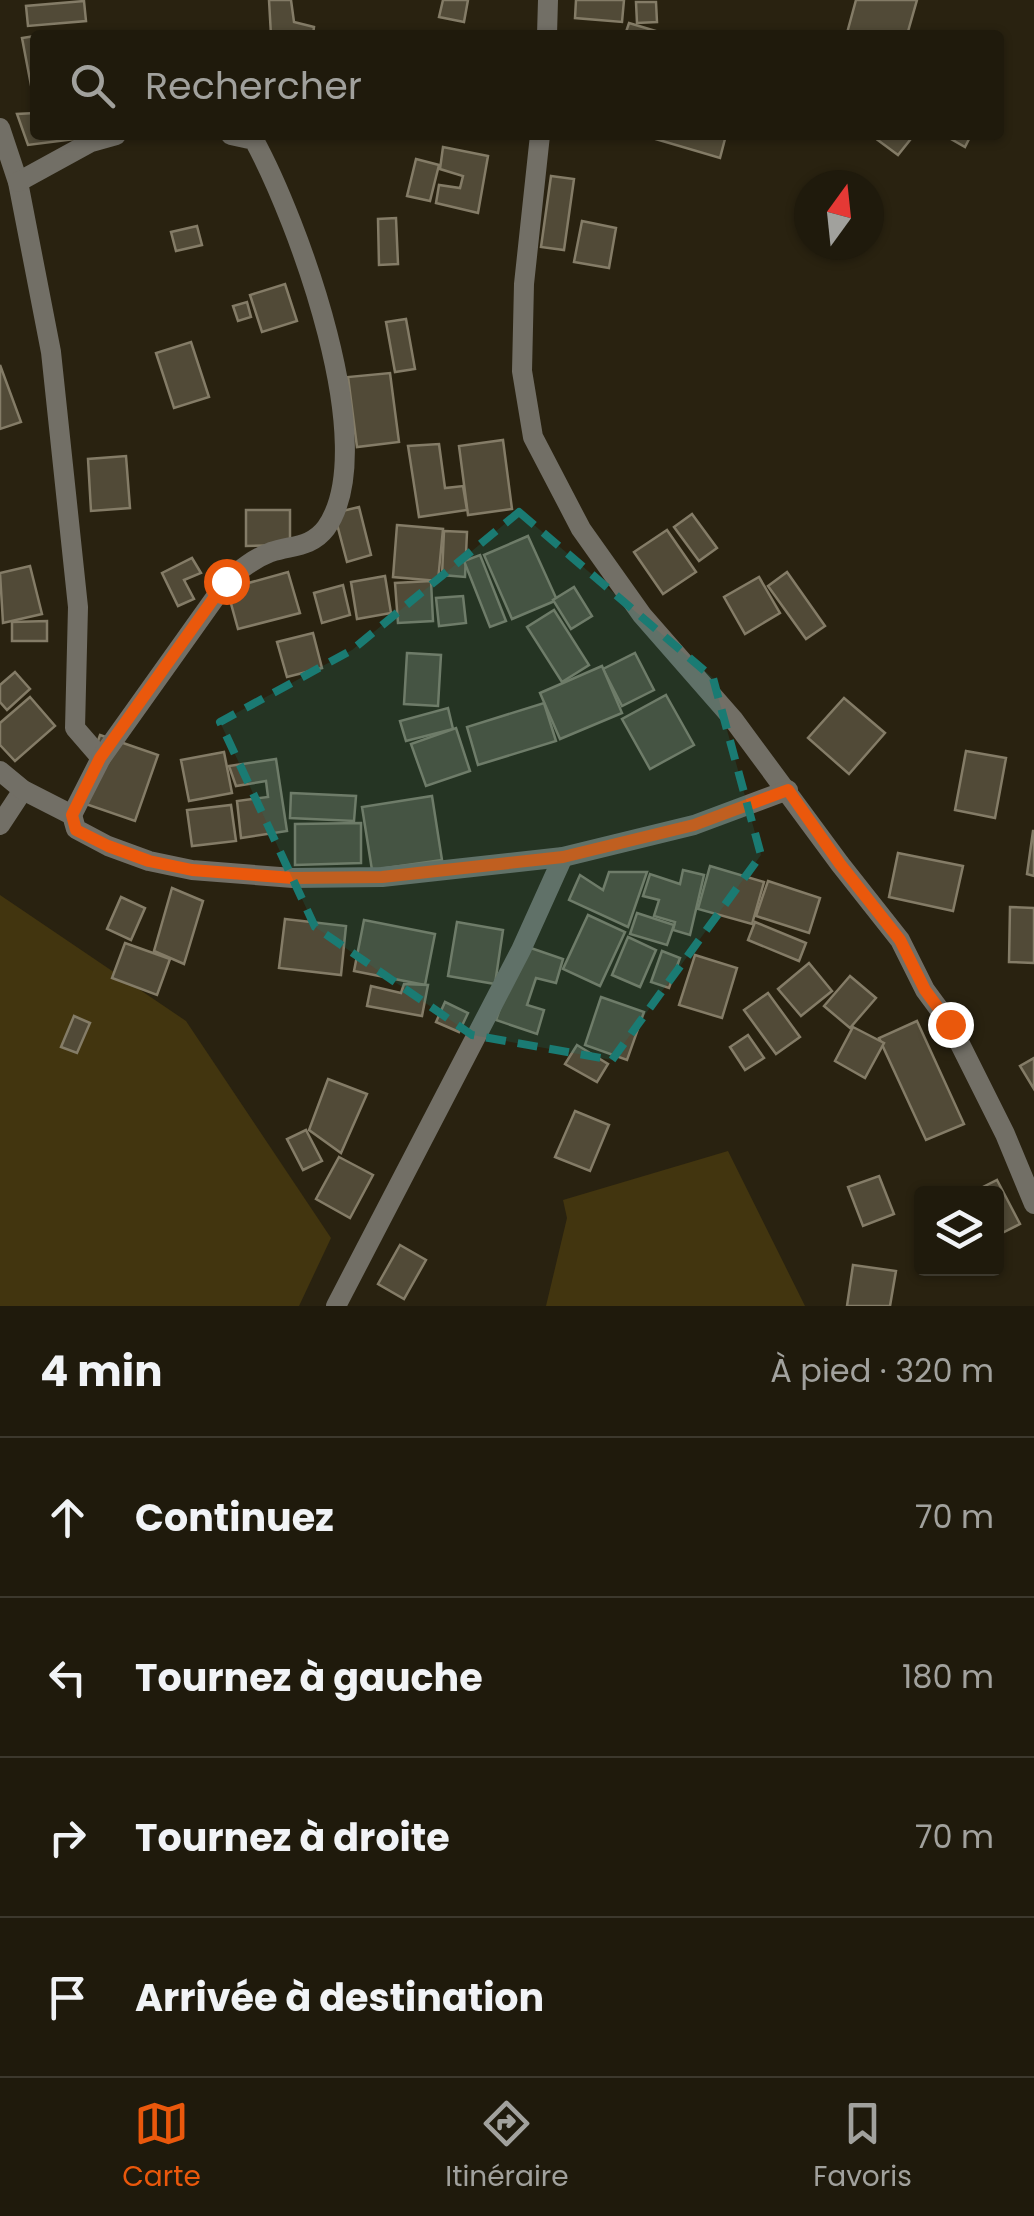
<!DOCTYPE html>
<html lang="fr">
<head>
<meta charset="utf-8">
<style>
	:root { --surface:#1f1a0c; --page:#2c271a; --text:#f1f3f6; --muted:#a1a19d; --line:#3c382d; --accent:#ea580c }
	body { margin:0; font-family:Poppins,sans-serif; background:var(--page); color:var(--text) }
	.controls { position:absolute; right:30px; bottom:30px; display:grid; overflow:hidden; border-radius:10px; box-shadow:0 2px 8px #0004 }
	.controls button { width:90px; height:90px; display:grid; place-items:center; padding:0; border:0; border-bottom:2px solid var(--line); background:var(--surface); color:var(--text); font:50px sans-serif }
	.compass { position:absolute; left:794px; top:170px; width:90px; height:90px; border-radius:50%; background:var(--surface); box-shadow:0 2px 8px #0004; rotate:15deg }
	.stop { position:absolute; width:30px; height:30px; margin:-22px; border:8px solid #ea580c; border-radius:50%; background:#fff }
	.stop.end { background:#ea580c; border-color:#fff; box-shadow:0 2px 10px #0008 }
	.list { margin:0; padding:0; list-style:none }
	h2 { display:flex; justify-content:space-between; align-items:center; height:130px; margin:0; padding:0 40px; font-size:42px }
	h2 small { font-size:32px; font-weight:400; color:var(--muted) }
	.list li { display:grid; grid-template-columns:65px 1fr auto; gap:30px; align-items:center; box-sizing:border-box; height:160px; padding:0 40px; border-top:2px solid var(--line) }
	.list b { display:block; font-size:38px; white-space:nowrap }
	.list em { font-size:32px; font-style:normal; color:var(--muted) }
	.icon { flex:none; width:55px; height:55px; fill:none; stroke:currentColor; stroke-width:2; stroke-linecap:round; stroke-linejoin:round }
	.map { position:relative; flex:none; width:1034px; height:1306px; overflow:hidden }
	.search { position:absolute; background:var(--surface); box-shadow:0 2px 8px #0004; left:30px; right:30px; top:30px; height:110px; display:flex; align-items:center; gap:25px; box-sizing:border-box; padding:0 35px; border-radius:10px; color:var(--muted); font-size:38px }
	.sheet { height:770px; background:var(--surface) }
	nav { display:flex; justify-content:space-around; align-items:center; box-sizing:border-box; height:140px; border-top:2px solid var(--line); background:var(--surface); font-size:28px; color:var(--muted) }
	nav a { display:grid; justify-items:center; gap:5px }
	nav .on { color:var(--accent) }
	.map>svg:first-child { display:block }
</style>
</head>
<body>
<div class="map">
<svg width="1034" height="1306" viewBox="0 0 1034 1306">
	<rect width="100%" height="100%" fill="#292210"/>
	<g fill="#42350f">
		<polygon points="0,895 186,1021 331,1238 299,1306 0,1306"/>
		<polygon points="728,1151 805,1306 546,1306 567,1218 563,1200"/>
	</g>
	<g fill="#514a37" stroke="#847c67" stroke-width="2.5">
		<polygon points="269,0 291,0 294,22 314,27 313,35 271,35"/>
		<polygon points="443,0 468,0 464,22 439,17"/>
		<polygon points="576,0 624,0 622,22 575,18"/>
		<polygon points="856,0 917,0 907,35 847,33"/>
		<polygon points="84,1 86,21 28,26 26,6"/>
		<polygon points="636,2 656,2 657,22 637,23"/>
		<polygon points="629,23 669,35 625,35"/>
		<polygon points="35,36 35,101 34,101 22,38"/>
		<polygon points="35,113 35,135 75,135 74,139 28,145 17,114"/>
		<polygon points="642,135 726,135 720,158"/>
		<polygon points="871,135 914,135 898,155"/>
		<polygon points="944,135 971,135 965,147"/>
		<polygon points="443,147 488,156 478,213 436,203 439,185 460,188 463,176 440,169"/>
		<polygon points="416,159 439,165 430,201 407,196"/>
		<polygon points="551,176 574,179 564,250 541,247"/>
		<polygon points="396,218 398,264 379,265 378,219"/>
		<polygon points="582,221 616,228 609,268 574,262"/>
		<polygon points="197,226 202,245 176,251 171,232"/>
		<polygon points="285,284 297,321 262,332 250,295"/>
		<polygon points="247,302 251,317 238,321 233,306"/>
		<polygon points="406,319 415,369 395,372 386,322"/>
		<polygon points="191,342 209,397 174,408 156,353"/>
		<polygon points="0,365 21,422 0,429"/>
		<polygon points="390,373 399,442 357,447 348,377"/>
		<polygon points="503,440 512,509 468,515 459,446"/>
		<polygon points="439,444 445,488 463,486 467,510 419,517 408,446"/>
		<polygon points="126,456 130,508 91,511 88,459"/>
		<polygon points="359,507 371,555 347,562 334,513"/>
		<polygon points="246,510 290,510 290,545 246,546"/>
		<polygon points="692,514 717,548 699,561 674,527"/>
		<polygon points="397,525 443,529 438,581 393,577"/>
		<polygon points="667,530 696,572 663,594 634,552"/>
		<polygon points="444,531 467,532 465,577 442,575"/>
		<polygon points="528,536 557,600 512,619 484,555"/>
		<polygon points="480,555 506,621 490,627 464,561"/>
		<polygon points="192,558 201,573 184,580 194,599 178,606 162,573"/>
		<polygon points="30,566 42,614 3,623 0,573"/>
		<polygon points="288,572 300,613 238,629 227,589"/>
		<polygon points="787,572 825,626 806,639 768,586"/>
		<polygon points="385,576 391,613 357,619 351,582"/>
		<polygon points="759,577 780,613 745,634 724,597"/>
		<polygon points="431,581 433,621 398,623 395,583"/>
		<polygon points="343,585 350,615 322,623 314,593"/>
		<polygon points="574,587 592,616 571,629 553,600"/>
		<polygon points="463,596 466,623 439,626 436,598"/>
		<polygon points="554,610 589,665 562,682 527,627"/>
		<polygon points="47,621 47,641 12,641 12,622"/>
		<polygon points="313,633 322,668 287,677 277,642"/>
		<polygon points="407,653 441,655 438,706 404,704"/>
		<polygon points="635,653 654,690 622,706 603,669"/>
		<polygon points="602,666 622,713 560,739 540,693"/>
		<polygon points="15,672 30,689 7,710 0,702 0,685"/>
		<polygon points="666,695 694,745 650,769 622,719"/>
		<polygon points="30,697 55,726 15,761 0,745 0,723"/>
		<polygon points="844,698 885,733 849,774 808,738"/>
		<polygon points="544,703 556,741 478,765 467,727"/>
		<polygon points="448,708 453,729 406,741 400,721"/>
		<polygon points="456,728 470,771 426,786 411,744"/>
		<polygon points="100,735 158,755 135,821 77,801"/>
		<polygon points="966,751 1006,758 995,818 955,810"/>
		<polygon points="224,752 232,793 189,801 181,760"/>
		<polygon points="276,759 287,831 241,838 237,801 268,797 266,781 236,786 229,766"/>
		<polygon points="291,793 356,796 354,821 290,818"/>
		<polygon points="432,796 442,860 372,870 362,807"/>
		<polygon points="231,805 236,841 192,846 187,810"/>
		<polygon points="361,823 361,863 295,865 295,824"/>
		<polygon points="1033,831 1034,831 1034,876 1027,874"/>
		<polygon points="898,853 963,866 953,911 889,897"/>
		<polygon points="710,866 764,882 752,924 698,909"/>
		<polygon points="683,870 704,875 690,935 673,930 675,922 654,916 659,900 643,896 650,874 680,884"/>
		<polygon points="609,872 647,872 628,927 569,900 580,875 603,890"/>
		<polygon points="768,881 820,898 809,933 756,916"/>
		<polygon points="172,888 203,901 184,964 154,951"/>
		<polygon points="121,897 145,908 131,940 107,929"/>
		<polygon points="1010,907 1034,908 1034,963 1009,962"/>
		<polygon points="637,913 674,925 667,945 630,934"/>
		<polygon points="588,915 625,932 600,986 563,969"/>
		<polygon points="285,919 346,926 341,975 279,968"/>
		<polygon points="364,920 435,934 425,985 354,971"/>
		<polygon points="457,922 503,930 495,984 448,976"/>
		<polygon points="755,922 806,943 799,961 748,940"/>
		<polygon points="628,937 656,950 640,987 612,975"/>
		<polygon points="125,943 170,959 157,995 112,978"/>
		<polygon points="522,945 563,959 556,983 536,978 527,1005 544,1010 537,1034 496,1020"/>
		<polygon points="662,951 680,958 669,988 651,982"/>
		<polygon points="695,955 737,968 722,1018 679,1005"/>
		<polygon points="809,963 832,991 801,1016 778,989"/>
		<polygon points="850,976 876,998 850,1028 824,1006"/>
		<polygon points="404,984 428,985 422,1016 367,1006 371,986 401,993"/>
		<polygon points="768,993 800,1037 776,1054 744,1010"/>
		<polygon points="601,997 644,1012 627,1060 585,1045"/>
		<polygon points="445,1002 468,1013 459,1032 436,1022"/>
		<polygon points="74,1016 90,1023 77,1053 61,1047"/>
		<polygon points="917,1021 964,1124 926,1140 879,1038"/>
		<polygon points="853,1027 884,1043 865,1078 835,1061"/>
		<polygon points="748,1035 764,1058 745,1070 730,1047"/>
		<polygon points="577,1045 608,1064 597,1082 565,1064"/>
		<polygon points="1034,1058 1034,1089 1020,1066"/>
		<polygon points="328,1079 367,1094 341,1153 309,1130"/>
		<polygon points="575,1111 609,1125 590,1171 555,1157"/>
		<polygon points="306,1130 322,1161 303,1170 287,1139"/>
		<polygon points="339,1157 373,1175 350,1218 316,1199"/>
		<polygon points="879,1176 894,1214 863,1226 848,1187"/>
		<polygon points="997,1180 1020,1224 996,1236 996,1194 971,1193"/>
		<polygon points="400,1245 426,1260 404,1299 378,1284"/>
		<polygon points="853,1265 896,1271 890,1306 847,1306"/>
	</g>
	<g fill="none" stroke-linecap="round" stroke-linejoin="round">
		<g stroke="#726f66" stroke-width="20">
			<polyline points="0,128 18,182 51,352 78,607 75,728 101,758 72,815"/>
			<polyline points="18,182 91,142 116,135"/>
			<path d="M101 758 227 581C241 569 253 559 271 552 291 545 311 548 326 528 383 448 297 219 254 140L231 135"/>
			<polyline points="0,825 23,790"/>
			<polyline points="336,1306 521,950 563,857"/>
		</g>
		<g stroke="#726f66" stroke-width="20">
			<polyline points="547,35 548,0"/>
			<polyline points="540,135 524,284 522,371 533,437 581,529 642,615 733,719 840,864 900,940 925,990 950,1024 1005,1134 1034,1204"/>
			<polyline points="0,771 23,790 72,815 76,829 108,846 149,861 192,870 293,878 382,877 563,857 694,825 788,790"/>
		</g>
	</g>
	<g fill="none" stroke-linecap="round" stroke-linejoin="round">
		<polyline stroke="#ea580c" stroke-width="12" points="226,581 100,758 72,815 76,830 108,846 149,861 192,870 293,878 382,877 563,857 694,825 788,790 840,864 900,940 925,990 950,1024"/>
	</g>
	<path fill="#1a7b73" fill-opacity="0.2" stroke="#1a7b73" stroke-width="8" stroke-dasharray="20 12" stroke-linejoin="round" d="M519 512 713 678 761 855 612 1060 472 1035 315 927 220 722 352 650Z"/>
</svg>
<div class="controls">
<button><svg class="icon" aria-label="layers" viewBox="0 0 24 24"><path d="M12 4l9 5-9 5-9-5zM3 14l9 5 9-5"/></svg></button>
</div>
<svg class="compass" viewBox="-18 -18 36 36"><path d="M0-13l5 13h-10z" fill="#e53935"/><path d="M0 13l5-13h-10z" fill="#a1a19d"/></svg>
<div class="stop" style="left:226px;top:581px"></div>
<div class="stop end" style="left:950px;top:1024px"></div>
<div class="search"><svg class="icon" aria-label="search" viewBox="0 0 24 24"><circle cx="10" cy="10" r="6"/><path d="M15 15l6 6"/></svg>Rechercher</div>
</div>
<section class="sheet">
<h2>4 min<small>À pied · 320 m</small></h2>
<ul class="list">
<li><svg class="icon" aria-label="ahead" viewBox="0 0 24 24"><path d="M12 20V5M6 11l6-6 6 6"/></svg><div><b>Continuez</b></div><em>70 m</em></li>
<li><svg class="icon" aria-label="left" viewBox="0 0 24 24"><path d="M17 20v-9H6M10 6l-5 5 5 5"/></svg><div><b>Tournez à gauche</b></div><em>180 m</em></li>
<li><svg class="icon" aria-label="right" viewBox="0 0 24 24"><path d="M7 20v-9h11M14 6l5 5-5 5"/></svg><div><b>Tournez à droite</b></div><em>70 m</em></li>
<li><svg class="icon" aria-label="arrive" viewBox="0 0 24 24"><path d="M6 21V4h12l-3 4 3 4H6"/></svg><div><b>Arrivée à destination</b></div></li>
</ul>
</section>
<nav>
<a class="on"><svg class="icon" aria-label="map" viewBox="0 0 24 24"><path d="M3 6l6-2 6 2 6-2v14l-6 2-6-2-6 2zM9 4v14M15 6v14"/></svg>Carte</a>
<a><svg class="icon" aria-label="directions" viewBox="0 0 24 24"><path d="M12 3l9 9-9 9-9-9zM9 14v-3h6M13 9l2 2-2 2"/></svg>Itinéraire</a>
<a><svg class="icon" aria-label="saved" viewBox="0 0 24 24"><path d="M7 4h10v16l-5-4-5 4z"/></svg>Favoris</a>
</nav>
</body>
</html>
